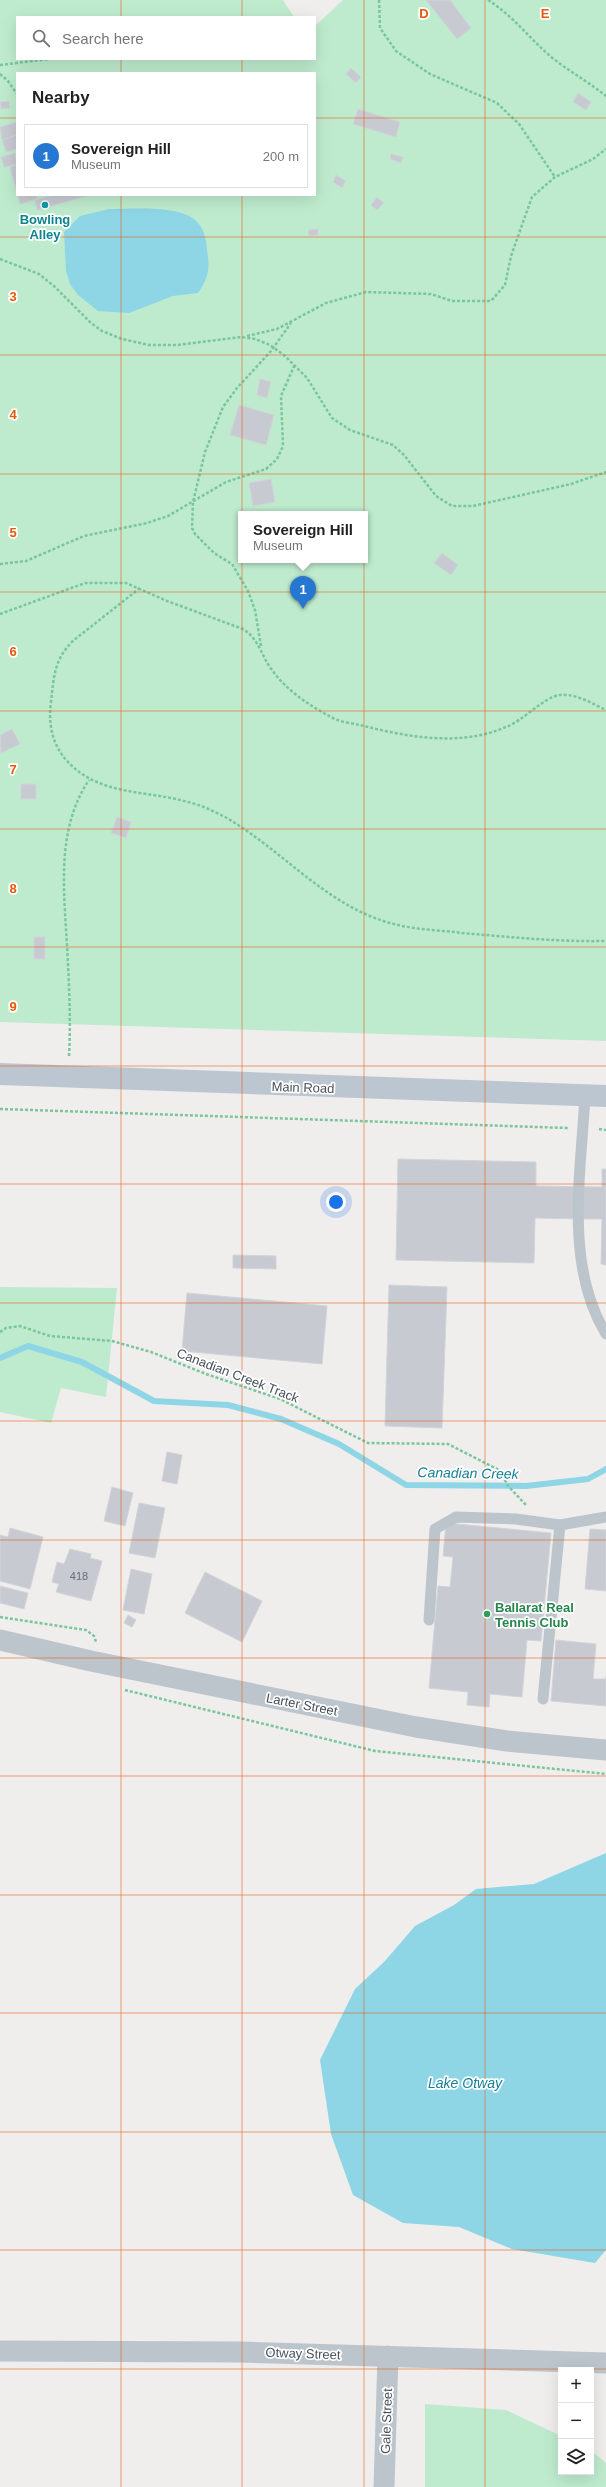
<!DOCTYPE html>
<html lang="en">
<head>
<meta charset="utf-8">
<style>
	:root { --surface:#fff; --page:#f2f2f2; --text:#222; --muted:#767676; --line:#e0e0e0; --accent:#2677d1 }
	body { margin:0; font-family:Helvetica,sans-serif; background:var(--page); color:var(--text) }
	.controls { position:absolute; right:12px; bottom:12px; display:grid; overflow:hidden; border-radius:0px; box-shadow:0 4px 16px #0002 }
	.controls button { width:36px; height:36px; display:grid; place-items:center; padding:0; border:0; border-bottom:1px solid var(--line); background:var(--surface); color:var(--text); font:20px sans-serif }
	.you { position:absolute; left:336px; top:1202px; width:14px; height:14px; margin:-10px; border:3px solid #fff; border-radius:50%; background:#1a73e8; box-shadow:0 0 0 6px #1a73e833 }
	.badge { display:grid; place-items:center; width:26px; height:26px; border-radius:50%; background:var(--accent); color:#fff; font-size:13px; font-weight:700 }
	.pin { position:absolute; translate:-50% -33px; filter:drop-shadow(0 1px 2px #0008) }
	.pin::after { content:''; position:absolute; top:21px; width:14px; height:12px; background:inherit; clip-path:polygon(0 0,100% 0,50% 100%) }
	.popup { position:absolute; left:238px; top:511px; width:130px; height:52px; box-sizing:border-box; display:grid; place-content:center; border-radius:0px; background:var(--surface); filter:drop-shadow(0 1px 3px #0005); font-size:13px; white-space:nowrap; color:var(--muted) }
	.popup b { font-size:15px; color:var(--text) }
	.popup::after { content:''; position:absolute; left:50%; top:100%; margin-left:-8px; border:8px solid transparent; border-top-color:var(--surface) }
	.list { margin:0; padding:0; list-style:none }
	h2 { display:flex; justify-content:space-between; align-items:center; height:52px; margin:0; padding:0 16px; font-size:17px }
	h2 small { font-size:13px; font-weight:400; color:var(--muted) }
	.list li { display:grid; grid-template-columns:26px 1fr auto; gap:12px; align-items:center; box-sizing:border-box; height:64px; margin:0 8px 8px; padding:0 8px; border:1px solid var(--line); border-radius:0px }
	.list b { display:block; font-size:15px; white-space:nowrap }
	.list p { margin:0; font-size:13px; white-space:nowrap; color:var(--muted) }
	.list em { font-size:13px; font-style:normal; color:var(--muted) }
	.icon { flex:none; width:22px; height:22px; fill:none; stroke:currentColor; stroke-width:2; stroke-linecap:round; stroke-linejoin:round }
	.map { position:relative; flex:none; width:606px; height:2487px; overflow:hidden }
	.search { position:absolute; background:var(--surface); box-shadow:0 4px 16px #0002; left:16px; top:16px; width:300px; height:44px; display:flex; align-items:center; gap:10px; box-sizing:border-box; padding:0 14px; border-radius:0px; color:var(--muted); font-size:15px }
	.panel { position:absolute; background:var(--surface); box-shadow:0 4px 16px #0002; left:16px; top:72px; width:300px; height:124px; border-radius:0px }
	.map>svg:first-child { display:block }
</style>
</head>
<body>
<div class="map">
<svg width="606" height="2487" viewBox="0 0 606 2487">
	<rect width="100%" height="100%" fill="#f0eded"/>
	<g fill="#beebce" fill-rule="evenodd">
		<path d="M0 0H283L294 17H17V59H315V26L343 0H606V1041L0 1022ZM17 73H315V195H17ZM241 514H365V560H241Z"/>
		<polygon points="0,1287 117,1288 106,1397 61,1388 51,1423 0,1412"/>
		<polygon points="425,2404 506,2410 561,2436 561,2472 591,2472 591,2451 593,2452 606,2463 606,2487 425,2487"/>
	</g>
	<g fill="#8ed6e5">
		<path d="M109 209C131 209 176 205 194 219 204 227 206 238 207 250 210 268 209 278 198 293L173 296 129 313 98 311 78 295 70 284 66 271 64 232 80 216Z"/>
		<polygon points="606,1853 606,2250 595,2263 512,2249 459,2227 403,2223 353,2195 331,2134 320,2060 355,1989 385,1961 415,1926 454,1905 476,1889 534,1884"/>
	</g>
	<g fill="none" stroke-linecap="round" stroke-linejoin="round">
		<polyline stroke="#8ed6e5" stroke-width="6" points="0,1358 28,1346 82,1362 154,1401 228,1405 281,1419 339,1444 406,1485 526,1486 588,1479 606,1469"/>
	</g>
	<g fill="#c7cad0" stroke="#d1d4d8">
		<polygon points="426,0 450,0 471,28 457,39"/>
		<polygon points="351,68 361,77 356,83 346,74"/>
		<polygon points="578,93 591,102 586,110 573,102"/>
		<polygon points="9,101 10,108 1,109 0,102"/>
		<polygon points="358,109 400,122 396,137 353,124"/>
		<polygon points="17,122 17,135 2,140 0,127"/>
		<polygon points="17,135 17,149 6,152 2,140"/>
		<polygon points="15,153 17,164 4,167 1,157"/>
		<polygon points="391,154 403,157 401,163 390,159"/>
		<polygon points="17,165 17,193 10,167"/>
		<polygon points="336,175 346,181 342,188 333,182"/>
		<polygon points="18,195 36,195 37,199 20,204"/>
		<polygon points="54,195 87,195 87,196 37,210 35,200"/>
		<polygon points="377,197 384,203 377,210 371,205"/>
		<polygon points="318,229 318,235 309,236 308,230"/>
		<polygon points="260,379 271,382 267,398 257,395"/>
		<polygon points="239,405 274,415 266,445 230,435"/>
		<polygon points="271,479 275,502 253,506 249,483"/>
		<polygon points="442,553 458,565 451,575 434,563"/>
		<polygon points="12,729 20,744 1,753 0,735"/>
		<rect x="21" y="784" width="15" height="15"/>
		<polygon points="117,817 131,822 126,838 111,833"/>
		<rect x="34" y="937" width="11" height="22"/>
		<polygon points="398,1159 536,1162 536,1186 602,1187 602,1169 606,1169 606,1265 601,1264 602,1219 580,1219 535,1218 534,1263 396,1260"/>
		<polygon points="233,1255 276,1256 276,1269 233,1268"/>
		<polygon points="389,1285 447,1287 442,1428 385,1426"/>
		<polygon points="187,1293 327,1306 322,1364 182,1351"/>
		<polygon points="167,1452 182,1455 177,1484 162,1481"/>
		<polygon points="112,1487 133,1493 125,1526 104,1521"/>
		<polygon points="139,1503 165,1508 155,1558 129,1553"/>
		<polygon points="446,1523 551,1533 541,1641 527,1640 522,1697 490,1694 489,1707 467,1705 468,1692 429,1688 438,1586 450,1587 453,1557 443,1556"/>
		<polygon points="10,1528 43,1537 30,1589 0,1581 0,1535 8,1537"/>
		<polygon points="590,1529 606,1530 606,1591 585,1589"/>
		<polygon points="70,1549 91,1554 90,1558 102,1561 91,1601 56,1592 59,1584 52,1582 57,1562 64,1564"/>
		<polygon points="131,1569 152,1574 144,1614 123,1610"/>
		<polygon points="205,1572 262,1601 242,1642 185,1613"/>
		<polygon points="0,1586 28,1593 24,1609 0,1603"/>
		<polygon points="128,1615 136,1620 132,1627 124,1623"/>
		<polygon points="556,1640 596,1644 593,1679 606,1679 606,1676 606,1706 551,1701"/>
	</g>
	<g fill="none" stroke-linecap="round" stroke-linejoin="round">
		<g stroke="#79c69d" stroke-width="2.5" stroke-dasharray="3 2" stroke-linecap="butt">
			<polyline points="379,0 380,28 396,51 430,74 497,103 519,124 555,177"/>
			<path d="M488 0C515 17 531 41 555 60 572 73 590 83 606 96"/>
			<polyline points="0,65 49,59"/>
			<polyline points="0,74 8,81 17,94"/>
			<polyline points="0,259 39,274 55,287 91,323 102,331 122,339 149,345 177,345 241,337 255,339 270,345 285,356 307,378 332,418 350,430 393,445 404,455 436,496 452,506 473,506 571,484 606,472"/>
			<polyline points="247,336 277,329 326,303 366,292 431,294 452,301 491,301 505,285 511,256 532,197 555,177 593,159 606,149"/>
			<polyline points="0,564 26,561 84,536 147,523 168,516 226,482 266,469 277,459 283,446 281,396 295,364"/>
			<path d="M140 588 74 640C54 659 54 676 51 702 48 724 52 745 68 762 100 796 146 790 188 802 201 805 213 811 225 817 283 850 328 908 394 924 416 930 440 930 462 933 510 937 558 942 606 941"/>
			<path d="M0 614 85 583H126L167 601 243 629C260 640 261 656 272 670 286 690 310 706 331 717 339 722 351 723 360 725 407 737 460 747 506 727 523 721 545 696 560 695 575 693 593 704 606 710"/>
			<polyline points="261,646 255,610 248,591 232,564 214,553 195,534 192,528 193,502 205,452 223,407 237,388 271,351 291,323"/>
			<path d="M69 1056C71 1019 69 983 67 946 64 890 56 829 89 780"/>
			<polyline points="0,1109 568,1128"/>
			<polyline points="599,1129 606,1130"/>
			<polyline points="0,1332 6,1328 20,1326 50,1336 112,1341 151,1352 206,1374 280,1399 368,1443 448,1444 499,1470 509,1487 526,1505"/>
			<polyline points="0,1617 86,1630 94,1636 96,1642"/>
			<polyline points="125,1690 375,1751 606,1774"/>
		</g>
		<g stroke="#bcc5cb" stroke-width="11">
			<path d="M585 1096C581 1173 564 1265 606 1334"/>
			<polyline points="429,1620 435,1529 456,1517 516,1519 560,1525"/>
			<polyline points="543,1699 560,1525 606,1517"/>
		</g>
		<g stroke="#bcc5cb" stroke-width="21">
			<polyline points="0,1640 91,1661 416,1727 507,1741 606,1750"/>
			<polyline points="0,2351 240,2352 606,2363"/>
			<polyline points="384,2487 388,2356"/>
		</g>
		<polyline stroke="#bcc6d0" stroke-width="22" points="0,1074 606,1096"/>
	</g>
	<path fill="none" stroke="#e8590c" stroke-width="1" stroke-opacity="0.55" d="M121 0V17M242 0V17M364 0V2487M485 0V2487M121 59V73M242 59V73M0 118H17M315 118H606M121 195V2487M242 195V2487M0 237H606M0 355H606M0 474H606M0 592H606M0 711H606M0 829H606M0 947H606M0 1066H606M0 1184H606M0 1303H606M0 1421H606M0 1540H606M0 1658H606M0 1776H606M0 1895H606M0 2013H606M0 2132H606M0 2250H606M0 2369H606"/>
	<circle fill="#0f9aa8" stroke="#fff" stroke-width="1.5" cx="45" cy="205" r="4"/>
	<circle fill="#2e9e5b" stroke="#fff" stroke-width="1.5" cx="487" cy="1614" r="4"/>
	<g text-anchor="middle" stroke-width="3.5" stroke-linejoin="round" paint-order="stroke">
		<g font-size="11" fill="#676f77">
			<text x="79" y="1580">418</text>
		</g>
		<g font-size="13" font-weight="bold" fill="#0d838f" stroke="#fff">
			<text x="45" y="224">Bowling<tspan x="45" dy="15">Alley</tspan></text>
		</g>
		<g font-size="13" fill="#475159" stroke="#fff">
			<text transform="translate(303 1087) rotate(2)" y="5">Main Road</text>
			<text transform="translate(238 1375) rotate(21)" y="5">Canadian Creek Track</text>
			<text transform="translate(302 1704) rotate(11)" y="5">Larter Street</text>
			<text transform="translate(303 2353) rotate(2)" y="5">Otway Street</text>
			<text transform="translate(386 2421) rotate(-88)" y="5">Gale Street</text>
		</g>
		<g font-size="13" font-weight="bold" fill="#27864d" stroke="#fff" text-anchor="start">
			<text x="495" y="1612">Ballarat Real<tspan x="495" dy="15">Tennis Club</tspan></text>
		</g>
		<g font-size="14" font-style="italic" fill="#167f95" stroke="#fff">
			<text transform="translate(468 1473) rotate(1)" y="5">Canadian Creek</text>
			<text x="465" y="2088">Lake Otway</text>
		</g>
	</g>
	<g font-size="13" text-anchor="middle" font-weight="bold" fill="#e8590c" stroke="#fff" stroke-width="3.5" stroke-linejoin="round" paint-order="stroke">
		<text x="424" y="18">D</text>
		<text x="545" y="18">E</text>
		<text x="13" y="301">3</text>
		<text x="13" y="419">4</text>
		<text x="13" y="537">5</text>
		<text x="13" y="656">6</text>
		<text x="13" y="774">7</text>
		<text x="13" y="893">8</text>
		<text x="13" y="1011">9</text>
	</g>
</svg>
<div class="controls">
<button>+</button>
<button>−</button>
<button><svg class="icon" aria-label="layers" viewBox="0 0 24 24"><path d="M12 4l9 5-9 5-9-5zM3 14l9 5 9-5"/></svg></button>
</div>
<div class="you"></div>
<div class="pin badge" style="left:303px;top:609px">1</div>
<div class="popup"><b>Sovereign Hill</b>Museum</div>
<div class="search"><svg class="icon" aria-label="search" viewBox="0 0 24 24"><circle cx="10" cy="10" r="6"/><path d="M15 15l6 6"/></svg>Search here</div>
<section class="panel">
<h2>Nearby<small></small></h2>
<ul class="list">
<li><span class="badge">1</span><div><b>Sovereign Hill</b><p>Museum</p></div><em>200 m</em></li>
</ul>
</section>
</div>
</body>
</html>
